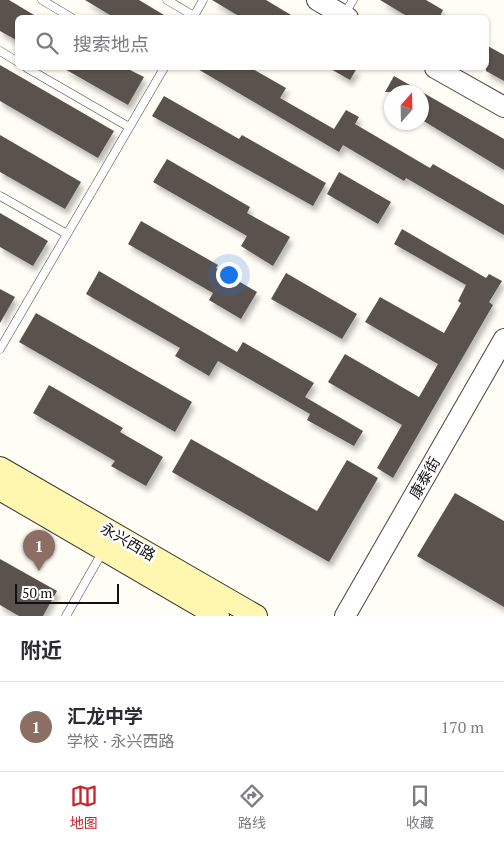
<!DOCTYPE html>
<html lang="zh">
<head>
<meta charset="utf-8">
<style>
	:root { --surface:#fff; --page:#f7f7f7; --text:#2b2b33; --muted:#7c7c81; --line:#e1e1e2; --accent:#c4262e }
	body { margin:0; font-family:"PT Serif","Noto Sans SC",serif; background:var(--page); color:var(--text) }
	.compass { position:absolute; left:384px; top:85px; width:45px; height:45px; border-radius:50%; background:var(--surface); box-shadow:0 1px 4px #0004; rotate:20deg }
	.scale { position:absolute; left:15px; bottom:12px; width:104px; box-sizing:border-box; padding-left:5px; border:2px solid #111; border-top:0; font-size:14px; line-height:18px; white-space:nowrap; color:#111; -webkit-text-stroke:4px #fff; paint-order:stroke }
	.you { position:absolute; left:228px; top:274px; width:18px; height:18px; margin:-12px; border:4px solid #fff; border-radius:50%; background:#1a73e8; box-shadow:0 0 0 8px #1a73e833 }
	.badge { display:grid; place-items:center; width:32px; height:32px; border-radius:50%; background:var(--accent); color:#fff; font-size:16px; font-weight:700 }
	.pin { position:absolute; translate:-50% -41px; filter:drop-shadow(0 1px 2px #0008) }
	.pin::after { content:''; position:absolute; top:26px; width:18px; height:15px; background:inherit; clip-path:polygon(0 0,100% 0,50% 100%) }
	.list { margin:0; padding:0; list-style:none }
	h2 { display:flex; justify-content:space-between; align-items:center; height:65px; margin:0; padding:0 20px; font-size:21px }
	h2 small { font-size:16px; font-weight:400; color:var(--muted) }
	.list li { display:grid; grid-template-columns:32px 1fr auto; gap:15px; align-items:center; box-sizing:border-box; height:90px; padding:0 20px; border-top:1px solid var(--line) }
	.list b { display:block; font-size:19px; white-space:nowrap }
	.list p { margin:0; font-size:16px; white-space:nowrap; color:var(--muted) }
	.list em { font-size:16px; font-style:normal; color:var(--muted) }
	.icon { flex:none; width:28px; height:28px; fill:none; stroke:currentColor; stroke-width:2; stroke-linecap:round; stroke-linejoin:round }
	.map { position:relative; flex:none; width:504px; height:616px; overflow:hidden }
	.search { position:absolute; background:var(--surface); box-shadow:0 1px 4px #0004; left:15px; right:15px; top:15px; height:55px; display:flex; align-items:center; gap:12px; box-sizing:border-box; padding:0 18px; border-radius:8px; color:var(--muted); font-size:19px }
	.sheet { height:155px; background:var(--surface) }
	nav { display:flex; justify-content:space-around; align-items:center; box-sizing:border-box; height:70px; border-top:1px solid var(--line); background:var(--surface); font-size:14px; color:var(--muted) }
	nav a { display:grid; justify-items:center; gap:2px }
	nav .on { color:var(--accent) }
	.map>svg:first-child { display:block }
</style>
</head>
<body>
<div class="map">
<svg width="504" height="616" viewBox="0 0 504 616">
	<defs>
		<filter id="shadow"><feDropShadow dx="3" dy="5.5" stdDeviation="2.5" flood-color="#0004"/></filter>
	</defs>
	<rect width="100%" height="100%" fill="#fffdf5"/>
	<g fill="#5a524d" filter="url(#shadow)">
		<polygon points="0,0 9,0 39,18 18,18 18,41 0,31"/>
		<polygon points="85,0 139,0 169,18 115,18"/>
		<polygon points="212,0 266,0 296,18 242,18"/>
		<polygon points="380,0 426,0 443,10 439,18 410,18"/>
		<polygon points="486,45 504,55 504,81 486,71"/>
		<polygon points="0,65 114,131 98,158 0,101"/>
		<polygon points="63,68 126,68 144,77 128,105"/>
		<polygon points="196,68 251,68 286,88 280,98 334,129 346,110 359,117 355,124 430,168 433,164 504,205 504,235 406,178 404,181 343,145 339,152"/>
		<polygon points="329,68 357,68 350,80"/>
		<polygon points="394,76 504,139 504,170 422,120 422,92 385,92"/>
		<polygon points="164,96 239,139 242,135 326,183 313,206 152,116"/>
		<polygon points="0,135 81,182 65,209 0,172"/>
		<polygon points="167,159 250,207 247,213 290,237 273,266 241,246 247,236 153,182"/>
		<polygon points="339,172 391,202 378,224 327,194"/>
		<polygon points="0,213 48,241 33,266 0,247"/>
		<polygon points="141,221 218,265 216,268 257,292 241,319 209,300 213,293 128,244"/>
		<polygon points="402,229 486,278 489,274 502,281 489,302 493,305 393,478 377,468 402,425 328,382 345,354 419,397 438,364 365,322 380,297 444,333 461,303 458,301 466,285 394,244"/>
		<polygon points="99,271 237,352 243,342 314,383 305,397 363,431 354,446 307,420 310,414 218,361 209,376 175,356 180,348 86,294"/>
		<polygon points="286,273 357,314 342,339 271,299"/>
		<polygon points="0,289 15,297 0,323"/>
		<polygon points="36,313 192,402 175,432 19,342"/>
		<polygon points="49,385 123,428 120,432 163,457 146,486 111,466 115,461 33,413"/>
		<polygon points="191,439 317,511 347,460 378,478 329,562 172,472"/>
		<polygon points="455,493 504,521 504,607 417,556"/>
		<polygon points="0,559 57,591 43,616 19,616 0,605"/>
	</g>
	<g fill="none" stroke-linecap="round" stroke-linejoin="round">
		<defs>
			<g id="service">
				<polyline points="42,0 72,18"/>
				<polyline points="167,0 194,16"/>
				<polyline points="344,15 353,0"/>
				<polyline points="193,18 203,0"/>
				<polyline points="0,51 18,62"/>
				<polyline points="27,68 129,127"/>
				<polyline points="0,196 67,234"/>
				<polyline points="0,349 164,68"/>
				<polyline points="66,616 103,551"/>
			</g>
			<g id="tertiary">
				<polyline points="317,0 348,18"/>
				<polyline points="435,68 504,107"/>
				<polyline points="345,616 504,339"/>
			</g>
			<g id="secondary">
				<polyline points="0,468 256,616"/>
				<polyline points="0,489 218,616"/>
			</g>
		</defs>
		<use href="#service" stroke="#444" stroke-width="9"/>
		<use href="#tertiary" stroke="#444" stroke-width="22"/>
		<use href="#secondary" stroke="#333" stroke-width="24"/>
		<use href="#service" stroke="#fff" stroke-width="8"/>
		<use href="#tertiary" stroke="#fff" stroke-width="20"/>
		<use href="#secondary" stroke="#fff6b0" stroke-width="22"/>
	</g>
	<g text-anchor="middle" stroke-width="5" stroke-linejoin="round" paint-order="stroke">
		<g font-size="15" fill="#111" stroke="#fff">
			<text transform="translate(425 478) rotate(-60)" y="5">康泰街</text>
			<text transform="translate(128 542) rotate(30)" y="5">永兴西路</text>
		</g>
	</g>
</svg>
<svg class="compass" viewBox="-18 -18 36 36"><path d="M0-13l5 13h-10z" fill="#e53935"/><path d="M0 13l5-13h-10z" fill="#7c7c81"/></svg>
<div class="scale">50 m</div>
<div class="you"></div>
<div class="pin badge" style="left:39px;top:571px;background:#8d6e63">1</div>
<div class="search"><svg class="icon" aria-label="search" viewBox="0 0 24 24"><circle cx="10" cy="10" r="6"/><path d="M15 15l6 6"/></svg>搜索地点</div>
</div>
<section class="sheet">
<h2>附近<small></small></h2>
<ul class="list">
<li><span class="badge" style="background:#8d6e63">1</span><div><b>汇龙中学</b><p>学校 · 永兴西路</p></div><em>170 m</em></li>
</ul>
</section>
<nav>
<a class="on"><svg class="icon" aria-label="map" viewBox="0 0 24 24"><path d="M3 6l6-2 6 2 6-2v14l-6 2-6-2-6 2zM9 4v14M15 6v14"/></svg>地图</a>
<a><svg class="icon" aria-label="directions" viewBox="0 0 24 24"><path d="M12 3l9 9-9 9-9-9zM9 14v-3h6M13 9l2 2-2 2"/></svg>路线</a>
<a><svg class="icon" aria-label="saved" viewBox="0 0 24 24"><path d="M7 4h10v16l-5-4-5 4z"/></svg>收藏</a>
</nav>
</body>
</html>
